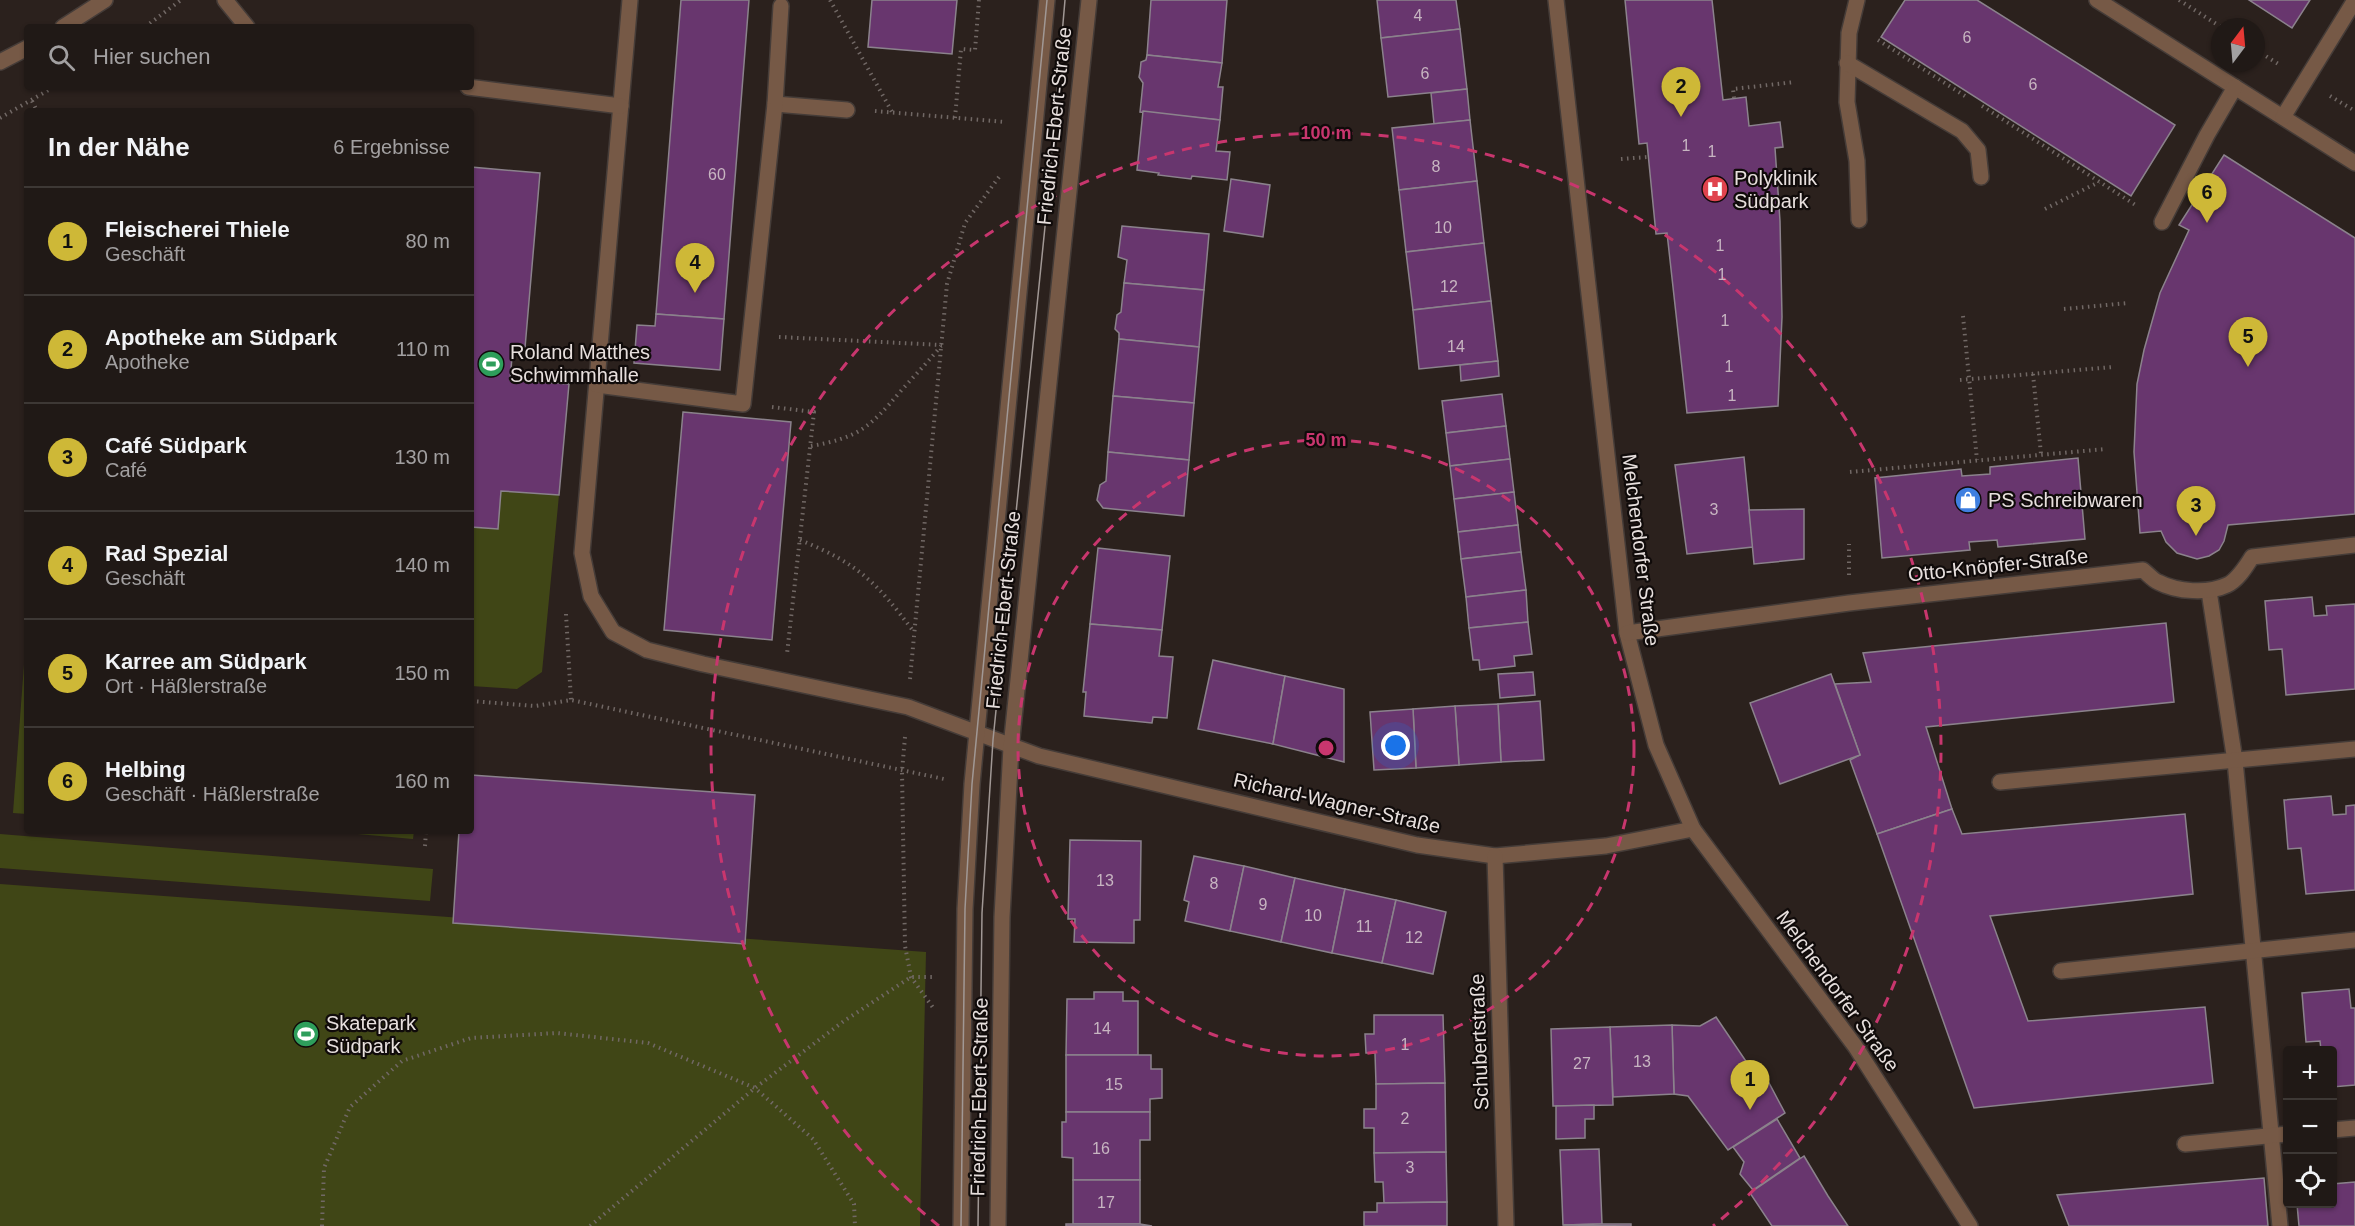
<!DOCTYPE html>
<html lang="de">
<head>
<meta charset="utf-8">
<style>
	:root { --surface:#201916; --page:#2d2623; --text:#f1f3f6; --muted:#a2a0a1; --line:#3d3835; --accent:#ceb837 }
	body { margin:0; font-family:Arial,sans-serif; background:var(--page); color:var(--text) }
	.controls { position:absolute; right:18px; bottom:18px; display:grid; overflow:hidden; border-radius:6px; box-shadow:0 2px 4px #0004 }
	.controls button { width:54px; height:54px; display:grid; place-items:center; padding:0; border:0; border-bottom:2px solid var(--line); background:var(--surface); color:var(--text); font:30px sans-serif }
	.compass { position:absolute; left:2211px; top:18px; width:54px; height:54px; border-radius:50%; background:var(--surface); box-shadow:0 2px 4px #0004; rotate:16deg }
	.you { position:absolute; left:1396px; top:746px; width:21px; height:21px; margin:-15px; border:4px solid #fff; border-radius:50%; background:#1a73e8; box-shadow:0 0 0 9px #1a73e833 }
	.badge { display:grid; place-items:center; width:39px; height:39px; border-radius:50%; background:var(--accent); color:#111; font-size:20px; font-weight:700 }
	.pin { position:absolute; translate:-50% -50px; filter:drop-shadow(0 2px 3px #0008) }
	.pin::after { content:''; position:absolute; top:32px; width:21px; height:18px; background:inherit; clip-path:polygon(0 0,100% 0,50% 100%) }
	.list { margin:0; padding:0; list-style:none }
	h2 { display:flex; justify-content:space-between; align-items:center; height:78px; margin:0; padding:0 24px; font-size:26px }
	h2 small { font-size:20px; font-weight:400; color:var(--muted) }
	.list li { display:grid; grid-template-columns:39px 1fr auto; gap:18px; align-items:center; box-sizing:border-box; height:108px; padding:0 24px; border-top:2px solid var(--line) }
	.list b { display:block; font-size:22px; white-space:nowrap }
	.list p { margin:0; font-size:20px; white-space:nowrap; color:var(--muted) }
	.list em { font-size:20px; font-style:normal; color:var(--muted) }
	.icon { flex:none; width:33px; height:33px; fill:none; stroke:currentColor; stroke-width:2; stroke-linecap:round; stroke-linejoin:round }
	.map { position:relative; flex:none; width:2355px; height:1226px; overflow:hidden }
	.search { position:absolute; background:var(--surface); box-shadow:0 2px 4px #0004; left:24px; top:24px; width:450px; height:66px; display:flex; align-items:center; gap:15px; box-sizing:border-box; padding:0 21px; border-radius:6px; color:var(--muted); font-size:22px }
	.panel { position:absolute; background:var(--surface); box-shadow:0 2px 4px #0004; left:24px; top:108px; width:450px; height:726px; border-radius:6px }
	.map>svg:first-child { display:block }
</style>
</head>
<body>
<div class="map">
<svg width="2355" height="1226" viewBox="0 0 2355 1226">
	<rect width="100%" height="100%" fill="#2b211d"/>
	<g fill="#404616">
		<polygon points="501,491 559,495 542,672 517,689 471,686 471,527 498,529"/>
		<polygon points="27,624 27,814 13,813"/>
		<polygon points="324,831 414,831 413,839"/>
		<polygon points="0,834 433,869 430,901 0,868"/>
		<polygon points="0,884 926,952 920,1226 0,1226"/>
	</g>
	<g fill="#68366e" stroke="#8b828c" stroke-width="1.5">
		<polygon points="681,0 749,0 724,319 656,314"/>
		<polygon points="872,0 957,0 952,54 868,47"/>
		<polygon points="1151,0 1227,0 1222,63 1147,55"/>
		<polygon points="1377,0 1456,0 1460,29 1381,38"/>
		<polygon points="1625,0 1712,0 1723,100 1746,97 1749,126 1780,122 1783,147 1775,148 1780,221 1782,317 1778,406 1687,413 1667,233 1656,234 1647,143 1639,144"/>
		<polygon points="1905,0 1977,0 2175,125 2131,196 1881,37"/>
		<polygon points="2249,0 2310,0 2292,28"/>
		<polygon points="1460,29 1467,89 1388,97 1381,38"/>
		<polygon points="1147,55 1222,63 1218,87 1223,87 1220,120 1140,112 1143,83 1139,77 1140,72 1141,62 1146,60"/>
		<polygon points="1467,89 1470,120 1434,124 1431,93"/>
		<polygon points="1143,111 1220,120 1216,151 1230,152 1227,180 1192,176 1191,179 1158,175 1159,173 1137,170"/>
		<polygon points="1470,120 1477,181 1399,190 1392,128"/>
		<polygon points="2224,155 2355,238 2355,514 2228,525 2224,541 2219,550 2209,556 2197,559 2177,553 2166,542 2161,531 2140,533 2134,452 2137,384 2144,350 2160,293 2189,230 2179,225"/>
		<polygon points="471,167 540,173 525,348 513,346 510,380 569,384 559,495 501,491 498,529 471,527"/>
		<polygon points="1231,179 1270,185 1263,237 1224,231"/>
		<polygon points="1477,181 1484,243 1406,252 1399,190"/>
		<polygon points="1122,226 1209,234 1204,290 1124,283 1127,260 1118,257"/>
		<polygon points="1484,243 1491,301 1413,310 1406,252"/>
		<polygon points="1124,283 1204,290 1199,347 1119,339 1119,333 1115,329 1117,315 1121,312"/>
		<polygon points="1491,301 1498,361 1419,369 1413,310"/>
		<polygon points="656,314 724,319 720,370 634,363 637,325 655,326"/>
		<polygon points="1119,339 1199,347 1194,403 1113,396"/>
		<polygon points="1498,361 1499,376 1461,381 1460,365"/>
		<polygon points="1502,394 1506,426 1446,433 1442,401"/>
		<polygon points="1113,396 1194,403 1189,460 1108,452"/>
		<polygon points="683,412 791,422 772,640 664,630"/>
		<polygon points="1506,426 1510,459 1450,466 1446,433"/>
		<polygon points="1108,452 1189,460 1184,516 1103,508 1097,500 1100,485 1106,481"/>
		<polygon points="1744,457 1753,547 1687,554 1675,465"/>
		<polygon points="2078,458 2085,539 1998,547 1997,540 1969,542 1970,550 1882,558 1875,478 1961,469 1962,476 1990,474 1990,467"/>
		<polygon points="1510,459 1514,492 1454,499 1450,466"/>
		<polygon points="1514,492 1518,525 1458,532 1454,499"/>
		<polygon points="1804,509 1804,559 1754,564 1749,510"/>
		<polygon points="1518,525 1521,552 1461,559 1458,532"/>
		<polygon points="1098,548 1170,556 1162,630 1090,624"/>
		<polygon points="1521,552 1526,590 1466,597 1461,559"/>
		<polygon points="1526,590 1528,622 1469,628 1466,597"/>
		<polygon points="2312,597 2314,616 2327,615 2326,606 2355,604 2355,689 2286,695 2282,649 2269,650 2265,601"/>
		<polygon points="1528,622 1532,654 1514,656 1515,666 1480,670 1479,660 1473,660 1469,628"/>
		<polygon points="2166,623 2174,702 1926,727 1952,809 1877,834 1850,760 1860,755 1835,684 1871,682 1863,653"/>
		<polygon points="1090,624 1162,630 1159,656 1173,657 1167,718 1153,717 1152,723 1084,716 1086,692 1083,692"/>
		<polygon points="1213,660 1285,676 1273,744 1198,729"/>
		<polygon points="1533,672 1535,695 1500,698 1498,674"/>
		<polygon points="1831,674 1860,755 1780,784 1750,703"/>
		<polygon points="1285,676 1344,689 1344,762 1273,744"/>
		<polygon points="1540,701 1544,760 1501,762 1498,704"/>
		<polygon points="1498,704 1501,762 1459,765 1455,706"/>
		<polygon points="1455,706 1459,765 1416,768 1413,709"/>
		<polygon points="1413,709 1416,768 1374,770 1370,712"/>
		<polygon points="471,775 755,795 745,944 453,923 459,831 471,831"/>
		<polygon points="2331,796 2333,815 2346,814 2346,806 2355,805 2355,890 2306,894 2301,848 2288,849 2284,800"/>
		<polygon points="1952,809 1962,834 2185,814 2193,894 1990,916 2028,1021 2205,1007 2213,1083 1974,1108 1877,834"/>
		<polygon points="1070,840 1141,841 1140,920 1134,920 1134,943 1074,942 1075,919 1068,919"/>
		<polygon points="1194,856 1244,866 1230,931 1185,921 1189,902 1184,900"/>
		<polygon points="1244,866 1295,878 1281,942 1230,931"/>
		<polygon points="1295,878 1345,889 1332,953 1281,942"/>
		<polygon points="1345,889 1396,900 1382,963 1332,953"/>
		<polygon points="1396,900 1446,912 1433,974 1382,963"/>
		<polygon points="2349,989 2351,1008 2355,1008 2355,1085 2332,1087 2332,1050 2321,1050 2320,1041 2306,1042 2302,993"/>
		<polygon points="1094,992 1123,992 1123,1001 1138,1001 1138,1055 1066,1055 1067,999 1094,999"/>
		<polygon points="1374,1015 1443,1015 1445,1083 1376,1084 1375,1053 1366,1053 1365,1034 1374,1034"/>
		<polygon points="1716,1017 1762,1085 1768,1081 1785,1113 1728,1150 1688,1096 1674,1094 1672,1025 1700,1026"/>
		<polygon points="1672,1025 1674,1094 1613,1097 1610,1027"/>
		<polygon points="1610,1027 1613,1105 1553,1106 1551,1029"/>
		<polygon points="1066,1055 1151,1055 1151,1069 1162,1069 1162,1098 1150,1099 1150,1112 1066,1112"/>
		<polygon points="1445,1083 1446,1152 1374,1153 1374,1128 1364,1128 1364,1109 1376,1109 1376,1084"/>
		<polygon points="1594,1105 1594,1119 1585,1119 1585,1138 1556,1139 1556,1106"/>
		<polygon points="1066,1112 1150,1112 1150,1140 1140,1140 1140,1180 1073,1180 1073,1158 1062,1157 1062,1122 1066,1122"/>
		<polygon points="1777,1119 1800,1158 1753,1190 1740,1174 1744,1162 1733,1147"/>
		<polygon points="1599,1149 1602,1224 1563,1225 1560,1150"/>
		<polygon points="1446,1152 1447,1202 1384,1203 1383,1182 1375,1182 1374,1153"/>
		<polygon points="1804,1156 1828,1196 1848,1226 1772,1226 1750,1193"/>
		<polygon points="2264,1178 2268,1226 2069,1226 2057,1195"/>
		<rect x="1073" y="1180" width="67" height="44"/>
		<polygon points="2355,1182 2355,1226 2299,1226 2297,1204 2332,1204 2332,1184"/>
		<polygon points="1447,1202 1447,1226 1364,1226 1364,1212 1377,1212 1377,1203"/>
		<polygon points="1066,1224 1140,1224 1152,1226 1066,1226"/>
		<polygon points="1602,1224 1631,1224 1631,1226 1563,1225"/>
	</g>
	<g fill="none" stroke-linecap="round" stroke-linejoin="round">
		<defs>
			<g id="minor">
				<polyline points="225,0 247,27"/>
				<polyline points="630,0 582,553 591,596 613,632 647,650 703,664 908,707 1039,756 1417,845 1495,856 1606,846 1693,829"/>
				<polyline points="1556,0 1627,633 1656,745 1693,829 1855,1046 1970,1226"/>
				<polyline points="1857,0 1849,33 1847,102 1857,161 1859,220"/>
				<polyline points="2097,0 2355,163"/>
				<polyline points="63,27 105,0"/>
				<polyline points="0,62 27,48"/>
				<polyline points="1847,63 1962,131 1978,150 1981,177"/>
				<polyline points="468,87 621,106"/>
				<polyline points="775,104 847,110"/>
				<polyline points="2283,117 2355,0"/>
				<polyline points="2162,222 2207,135 2235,87"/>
				<polyline points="597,385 743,404 775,104 781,6"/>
				<polyline points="2209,591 2235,761 2280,1226"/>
				<path d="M1627 633 1849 603 2143 570C2148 574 2153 580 2158 582 2177 592 2208 594 2227 585 2238 580 2246 566 2252 557L2355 545"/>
				<polyline points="2000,782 2355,749"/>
				<polyline points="1495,856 1506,1226"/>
				<polyline points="2061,971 2355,940"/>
				<polyline points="2332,1130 2355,1128"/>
				<polyline points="2185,1144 2288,1134"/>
				<polyline points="961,1226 965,909 972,784 1047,0"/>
				<polyline points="998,1226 1002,917 1011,747 1089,0"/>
			</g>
		</defs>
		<use href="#minor" stroke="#453c38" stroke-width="18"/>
		<g stroke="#716865" stroke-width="4" stroke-dasharray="1.5 4.5" stroke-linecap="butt">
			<polyline points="830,0 892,112"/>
			<polyline points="2179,0 2221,27"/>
			<polyline points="145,27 181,0"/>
			<polyline points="1878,40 1965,96"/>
			<polyline points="2256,50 2280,65"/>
			<polyline points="2330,96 2355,111"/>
			<polyline points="1734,98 1733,89 1795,82"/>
			<polyline points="32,101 37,111"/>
			<polyline points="1982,106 2137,206"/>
			<polyline points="875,111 1005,122"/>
			<polyline points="0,118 54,87"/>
			<polyline points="955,118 961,49 975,50 979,0"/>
			<polyline points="1621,159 1648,157"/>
			<polyline points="2045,209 2099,182"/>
			<polyline points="2064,309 2128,303"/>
			<polyline points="1963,316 1977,460"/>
			<polyline points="779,337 942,345"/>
			<polyline points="2033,374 2041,454"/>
			<polyline points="1960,380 2113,367"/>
			<polyline points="772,407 814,412 787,654"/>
			<path d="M811 446C858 438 870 427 900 392 914 376 928 362 941 346"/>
			<polyline points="1850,472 2106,449"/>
			<path d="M800 540C859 564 876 582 914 632"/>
			<polyline points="1849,575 1849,544"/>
			<polyline points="566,614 571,700"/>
			<polyline points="910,679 947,284 965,223 999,177"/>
			<polyline points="471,701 535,706 571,700 944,779"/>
			<polyline points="905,737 902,771 905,946 911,977 934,1009"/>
			<polyline points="425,846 426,831"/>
			<polyline points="322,1226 324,1168 350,1107 402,1061 471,1038 557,1033 648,1043 755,1088 813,1139 854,1204 855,1226"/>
			<polyline points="590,1226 755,1088 844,1021 911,977 935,977"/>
		</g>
		<use href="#minor" stroke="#765946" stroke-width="15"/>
		<g stroke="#a19895" stroke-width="1.5">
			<polyline points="961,1226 965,909 972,784 1047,0"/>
			<polyline points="978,1226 982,913 993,740 1048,197 1065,0"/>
		</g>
	</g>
	<g fill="none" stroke="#c8366e" stroke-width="3" stroke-dasharray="10 8">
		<circle cx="1326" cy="748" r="308"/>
		<path d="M939 1226A615 615 0 1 1 1713 1226"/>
	</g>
	<defs>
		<symbol id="hospital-disc" viewBox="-11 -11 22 22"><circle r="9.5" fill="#e0444e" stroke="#100b0a"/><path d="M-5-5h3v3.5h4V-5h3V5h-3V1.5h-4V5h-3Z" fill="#fff"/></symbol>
		<symbol id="stadium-disc" viewBox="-11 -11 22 22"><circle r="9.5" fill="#2e9e5b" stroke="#100b0a"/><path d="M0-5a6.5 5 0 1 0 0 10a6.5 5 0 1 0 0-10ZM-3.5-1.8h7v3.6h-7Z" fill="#fff"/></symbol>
		<symbol id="shop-disc" viewBox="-11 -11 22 22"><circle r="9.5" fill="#3f7fe0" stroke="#100b0a"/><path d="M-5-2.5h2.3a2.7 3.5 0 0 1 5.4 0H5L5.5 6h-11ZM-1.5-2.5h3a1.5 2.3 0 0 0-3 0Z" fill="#fff"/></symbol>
	</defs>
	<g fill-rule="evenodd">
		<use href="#hospital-disc" x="1700" y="174" width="30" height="30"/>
		<use href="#stadium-disc" x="476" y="349" width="30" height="30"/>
		<use href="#shop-disc" x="1953" y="485" width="30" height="30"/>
		<use href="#stadium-disc" x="291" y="1019" width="30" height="30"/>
	</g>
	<g text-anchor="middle" stroke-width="4.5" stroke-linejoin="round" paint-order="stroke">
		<g font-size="16" fill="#c7b5c1">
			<text x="1418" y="21">4</text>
			<text x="1967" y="43">6</text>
			<text x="1425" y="79">6</text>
			<text x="2033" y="90">6</text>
			<text x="1686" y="151">1</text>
			<text x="1712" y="157">1</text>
			<text x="1436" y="172">8</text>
			<text x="717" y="180">60</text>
			<text x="1443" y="233">10</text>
			<text x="1720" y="251">1</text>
			<text x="1722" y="280">1</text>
			<text x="1449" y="292">12</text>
			<text x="1725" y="326">1</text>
			<text x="1456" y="352">14</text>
			<text x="1729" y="372">1</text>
			<text x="1732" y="401">1</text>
			<text x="1714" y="515">3</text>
			<text x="1105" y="886">13</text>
			<text x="1214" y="889">8</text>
			<text x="1263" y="910">9</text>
			<text x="1313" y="921">10</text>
			<text x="1364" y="932">11</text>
			<text x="1414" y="943">12</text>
			<text x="1102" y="1034">14</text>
			<text x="1405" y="1050">1</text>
			<text x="1642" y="1067">13</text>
			<text x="1582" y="1069">27</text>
			<text x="1114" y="1090">15</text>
			<text x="1405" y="1124">2</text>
			<text x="1101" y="1154">16</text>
			<text x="1410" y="1173">3</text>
			<text x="1106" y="1208">17</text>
		</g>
		<g font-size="20" fill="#e7dfdd" stroke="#100b0a">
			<text transform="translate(1054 126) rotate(-84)" y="7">Friedrich-Ebert-Straße</text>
			<text transform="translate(1641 550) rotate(83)" y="7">Melchendorfer Straße</text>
			<text transform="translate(1998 565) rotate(-6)" y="7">Otto-Knöpfer-Straße</text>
			<text transform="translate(1003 610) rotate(-84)" y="7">Friedrich-Ebert-Straße</text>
			<text transform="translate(1337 803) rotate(13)" y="7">Richard-Wagner-Straße</text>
			<text transform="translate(1838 991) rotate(54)" y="7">Melchendorfer Straße</text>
			<text transform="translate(1479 1042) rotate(-92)" y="7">Schubertstraße</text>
			<text transform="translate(979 1097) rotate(-89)" y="7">Friedrich-Ebert-Straße</text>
		</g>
		<g font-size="20" fill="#e7dfdd" stroke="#100b0a" text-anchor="start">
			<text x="1734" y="185">Polyklinik<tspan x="1734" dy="23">Südpark</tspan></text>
			<text x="510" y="359">Roland Matthes<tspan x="510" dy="23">Schwimmhalle</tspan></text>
			<text x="1988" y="507">PS Schreibwaren</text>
			<text x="326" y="1030">Skatepark<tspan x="326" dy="23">Südpark</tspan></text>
		</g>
	</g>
	<circle cx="1326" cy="748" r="9" fill="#c8366e" stroke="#100b0a" stroke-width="3"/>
	<g font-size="18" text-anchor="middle" font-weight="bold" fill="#c8366e" stroke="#100b0a" stroke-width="4.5" stroke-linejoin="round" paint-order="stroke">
		<text x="1326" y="139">100 m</text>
		<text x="1326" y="446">50 m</text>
	</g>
</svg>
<div class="controls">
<button>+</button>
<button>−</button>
<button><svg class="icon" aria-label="locate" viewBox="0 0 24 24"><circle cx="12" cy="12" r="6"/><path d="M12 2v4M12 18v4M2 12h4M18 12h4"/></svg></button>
</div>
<svg class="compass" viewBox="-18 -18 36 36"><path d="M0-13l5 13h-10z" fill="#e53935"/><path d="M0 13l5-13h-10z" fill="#a2a0a1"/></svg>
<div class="you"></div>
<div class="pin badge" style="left:1750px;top:1110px">1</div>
<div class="pin badge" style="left:1681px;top:117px">2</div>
<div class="pin badge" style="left:2196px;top:536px">3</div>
<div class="pin badge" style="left:695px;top:293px">4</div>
<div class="pin badge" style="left:2248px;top:367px">5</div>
<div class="pin badge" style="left:2207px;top:223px">6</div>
<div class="search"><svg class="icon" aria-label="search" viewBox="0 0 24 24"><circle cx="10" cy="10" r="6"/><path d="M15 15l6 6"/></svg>Hier suchen</div>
<section class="panel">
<h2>In der Nähe<small>6 Ergebnisse</small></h2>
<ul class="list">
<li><span class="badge">1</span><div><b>Fleischerei Thiele</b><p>Geschäft</p></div><em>80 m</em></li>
<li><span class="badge">2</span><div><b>Apotheke am Südpark</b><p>Apotheke</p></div><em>110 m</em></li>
<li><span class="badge">3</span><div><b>Café Südpark</b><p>Café</p></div><em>130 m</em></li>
<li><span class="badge">4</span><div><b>Rad Spezial</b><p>Geschäft</p></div><em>140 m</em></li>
<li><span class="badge">5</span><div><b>Karree am Südpark</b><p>Ort · Häßlerstraße</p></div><em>150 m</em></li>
<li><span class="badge">6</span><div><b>Helbing</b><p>Geschäft · Häßlerstraße</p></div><em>160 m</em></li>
</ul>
</section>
</div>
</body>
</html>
